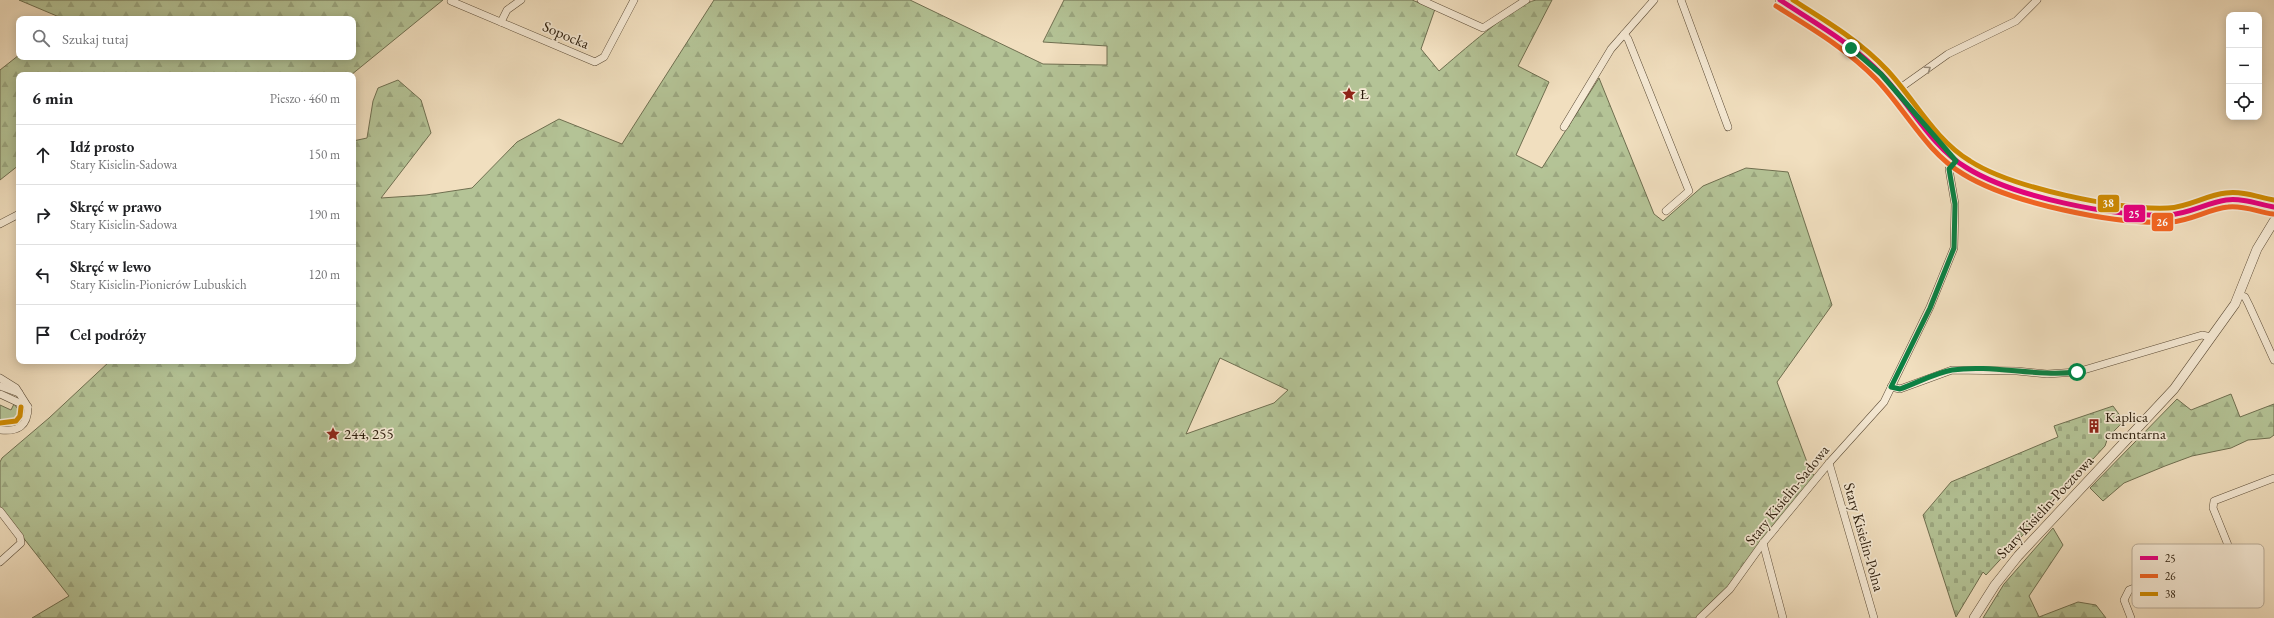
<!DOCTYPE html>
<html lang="pl">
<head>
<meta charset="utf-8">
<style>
	:root { --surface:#fff; --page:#f2f2f2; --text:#202124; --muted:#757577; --line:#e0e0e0 }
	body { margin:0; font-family:"EB Garamond",serif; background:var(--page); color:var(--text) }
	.controls { position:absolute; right:12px; top:12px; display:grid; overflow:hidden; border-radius:8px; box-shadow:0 2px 10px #0003 }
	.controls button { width:36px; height:36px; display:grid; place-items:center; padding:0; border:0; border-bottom:1px solid var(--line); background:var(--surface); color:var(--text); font:20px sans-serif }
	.stop { position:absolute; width:12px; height:12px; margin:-9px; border:3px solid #0b8043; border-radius:50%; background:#fff }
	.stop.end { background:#0b8043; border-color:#fff; box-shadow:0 1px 4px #0008 }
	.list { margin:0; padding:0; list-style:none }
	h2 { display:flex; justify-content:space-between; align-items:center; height:52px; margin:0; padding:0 16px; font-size:17px }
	h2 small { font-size:13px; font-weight:400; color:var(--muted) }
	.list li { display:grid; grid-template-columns:26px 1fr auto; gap:12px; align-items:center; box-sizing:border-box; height:60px; padding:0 16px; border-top:1px solid var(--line) }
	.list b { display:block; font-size:15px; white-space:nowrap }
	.list p { margin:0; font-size:13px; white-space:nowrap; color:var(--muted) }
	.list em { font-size:13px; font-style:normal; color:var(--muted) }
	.icon { flex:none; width:22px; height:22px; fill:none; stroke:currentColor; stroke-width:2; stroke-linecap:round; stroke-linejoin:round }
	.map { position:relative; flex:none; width:2274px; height:618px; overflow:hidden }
	.search { position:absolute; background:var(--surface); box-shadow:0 2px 10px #0003; left:16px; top:16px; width:340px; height:44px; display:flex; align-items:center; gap:10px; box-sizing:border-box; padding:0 14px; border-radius:8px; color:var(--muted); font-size:15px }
	.panel { position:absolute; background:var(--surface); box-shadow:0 2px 10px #0003; left:16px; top:72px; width:340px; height:292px; border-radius:8px }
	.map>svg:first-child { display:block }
</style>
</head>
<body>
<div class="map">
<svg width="2274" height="618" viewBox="0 0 2274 618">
	<defs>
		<pattern id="forest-firs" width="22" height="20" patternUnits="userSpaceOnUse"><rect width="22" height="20" fill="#b4c396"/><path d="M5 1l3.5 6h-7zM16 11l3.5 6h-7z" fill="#9ba780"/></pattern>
		<pattern id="cemetery-stones" width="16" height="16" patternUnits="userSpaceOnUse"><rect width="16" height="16" fill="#b4c396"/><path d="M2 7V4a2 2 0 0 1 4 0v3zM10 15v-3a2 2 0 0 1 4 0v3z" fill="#9ba780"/></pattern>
	</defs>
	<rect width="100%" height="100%" fill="#f1dfbf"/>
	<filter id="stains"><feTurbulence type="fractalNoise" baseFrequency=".005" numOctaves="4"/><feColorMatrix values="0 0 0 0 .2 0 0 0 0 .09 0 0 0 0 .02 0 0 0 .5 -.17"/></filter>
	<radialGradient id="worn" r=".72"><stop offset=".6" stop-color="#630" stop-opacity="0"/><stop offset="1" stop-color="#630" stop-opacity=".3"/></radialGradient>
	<polygon fill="#b4c396" stroke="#6f6f50" points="14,404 18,409 17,419 11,424 0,422 0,405 11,410"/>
	<g fill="url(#forest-firs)" stroke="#6f6f50" fill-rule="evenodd">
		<polygon points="19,0 443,0 351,75 19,75 19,165 0,180 0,70 19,55 19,57 353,57 353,19 64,19"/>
		<path d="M714 0H910L1043 64 1107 65V46L1043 42 1064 0H1412L1435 9 1421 49 1439 71C1458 55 1515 4 1536 0 1541 0 1547 0 1552 0L1518 66 1549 82 1516 155 1542 168 1599 78 1654 214 1663 221 1703 186 1746 168 1788 172 1832 305 1777 382 1810 470 1816 478 1702 618H32L69 596 0 508V462L2 458 49 418 110 361H353V141L367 138 373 101 378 88 398 80 421 100 431 133 381 198 426 195 472 188 517 142 559 119 622 144ZM1220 358 1288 390 1274 403 1186 434Z"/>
		<polygon points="2231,394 2240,417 2274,404 2274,435 2270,438 2248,440 2231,448 2192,456 2165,466 2124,483 2103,501 2090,488 2177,399 2191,410"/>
		<polygon points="2053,528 2063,545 2029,596 2039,617 2078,602 2096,605 2106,618 1983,618 2004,584"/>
	</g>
	<polygon fill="url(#cemetery-stones)" stroke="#6f6f50" points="2113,406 2124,421 2108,437 2105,446 1986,575 1983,572 1956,617 1923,515 1951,482 2058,437 2054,426"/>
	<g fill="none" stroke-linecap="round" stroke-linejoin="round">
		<defs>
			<g id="minor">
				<polyline points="1421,0 1483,28 1526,0"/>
				<polyline points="1681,0 1728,127"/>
				<polyline points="451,1 595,62 604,57 634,0"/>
				<polyline points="501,22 507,10 521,0"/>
				<polyline points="1624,34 1628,39 1689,191 1666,211"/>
				<polyline points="1896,91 1948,54 2016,21 2037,0"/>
				<polyline points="1564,127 1611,49 1654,0"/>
				<polyline points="0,224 19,214"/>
				<polyline points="2240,295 2245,297 2249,305 2274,360"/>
				<path d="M0 378 16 388 28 407C28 426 18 432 0 430"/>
				<polyline points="0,386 19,393"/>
				<polyline points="1891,387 1900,389 1952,370 2017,371 2047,374 2077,372 2202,335 2211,337"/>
				<polyline points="0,394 28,407"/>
				<polyline points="1829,463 1874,618"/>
				<polyline points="0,511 20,537 21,543 0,562"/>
				<polyline points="1763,543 1783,618"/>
				<polyline points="1700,618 1730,589 1763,543 1829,463 1884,402 1930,307 1954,248 1955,204 1949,169 1955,161"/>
				<polyline points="2131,618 2124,600 2129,590 2224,553 2228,545 2213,508 2214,501 2274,478"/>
			</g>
			<g id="tertiary">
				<path d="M1780 0C1815 23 1853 44 1882 75 1910 105 1931 146 1967 168 2005 192 2123 218 2168 215 2189 215 2207 202 2227 200 2243 198 2258 205 2274 207"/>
				<polyline points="1974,618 1995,585 2018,556 2174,389 2235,304 2257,249 2274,221"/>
			</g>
		</defs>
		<use href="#minor" stroke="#5c4c37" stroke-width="8"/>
		<use href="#tertiary" stroke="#5c4c37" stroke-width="10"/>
		<use href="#minor" stroke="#f6ead5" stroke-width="7"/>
		<use href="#tertiary" stroke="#f6ead5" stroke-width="9"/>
		<defs>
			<path id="bus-1" d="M1780 0C1815 23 1853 44 1882 75 1911 105 1930 146 1967 168 2014 197 2113 217 2168 215 2189 214 2206 203 2226 200 2243 198 2258 204 2274 207"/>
			<path id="bus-2" d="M1776 6C1811 28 1847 49 1876 79 1906 110 1925 151 1963 174 2010 203 2115 225 2170 222 2191 221 2208 209 2228 207 2243 205 2258 212 2273 214"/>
			<g id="bus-3">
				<path d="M1793 0C1826 21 1860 41 1887 70 1915 100 1934 139 1970 161 2012 188 2118 210 2168 208 2189 207 2206 195 2226 193 2243 191 2258 197 2274 200"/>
				<polyline points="0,423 16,421 20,416 21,407"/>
			</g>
		</defs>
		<use href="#bus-1" stroke="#f6ead5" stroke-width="8"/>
		<use href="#bus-2" stroke="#f6ead5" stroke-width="8"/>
		<use href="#bus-3" stroke="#f6ead5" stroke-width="8"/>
		<use href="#bus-1" stroke="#e5007d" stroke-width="5"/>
		<use href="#bus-2" stroke="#f26522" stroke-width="5"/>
		<use href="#bus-3" stroke="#ce8a02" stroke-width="5"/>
	</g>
	<defs><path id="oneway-chevron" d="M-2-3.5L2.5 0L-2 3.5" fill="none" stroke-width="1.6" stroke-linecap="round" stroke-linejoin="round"/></defs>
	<use stroke="#9a8d7a" href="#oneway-chevron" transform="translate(1928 69) rotate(-35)"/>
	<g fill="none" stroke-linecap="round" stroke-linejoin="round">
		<path stroke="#0b8043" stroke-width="5" d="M1851 48 1881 74 1956 161 1949 169 1955 204 1954 248 1930 308 1891 387 1900 389C1917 383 1935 373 1952 370 1992 364 2035 377 2077 372"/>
	</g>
	<defs>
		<symbol id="sight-bare" viewBox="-9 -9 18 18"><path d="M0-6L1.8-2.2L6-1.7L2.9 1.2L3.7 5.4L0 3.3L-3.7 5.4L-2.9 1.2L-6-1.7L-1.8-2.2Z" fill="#8f2418" stroke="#f6ead5" stroke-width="2.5" paint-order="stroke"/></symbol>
		<symbol id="building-bare" viewBox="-9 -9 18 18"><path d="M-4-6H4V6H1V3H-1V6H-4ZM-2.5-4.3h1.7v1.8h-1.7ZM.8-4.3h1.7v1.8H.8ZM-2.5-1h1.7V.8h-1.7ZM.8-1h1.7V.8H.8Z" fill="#8f2418" stroke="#f6ead5" stroke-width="2.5" paint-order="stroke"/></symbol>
	</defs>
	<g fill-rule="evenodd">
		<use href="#sight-bare" x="1339" y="84" width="20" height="20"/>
		<use href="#building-bare" x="2084" y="416" width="20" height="20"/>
		<use href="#sight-bare" x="323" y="424" width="20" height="20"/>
	</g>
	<g text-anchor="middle" stroke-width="3.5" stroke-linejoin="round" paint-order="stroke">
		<g font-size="15" fill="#2a1b0a" stroke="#f6ead5">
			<text transform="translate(566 35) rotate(23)" y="5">Sopocka</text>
			<text transform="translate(1787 495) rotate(-51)" y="5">Stary Kisielin-Sadowa</text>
			<text transform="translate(2045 507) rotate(-47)" y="5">Stary Kisielin-Pocztowa</text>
			<text transform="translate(1864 537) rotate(74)" y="5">Stary Kisielin-Polna</text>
		</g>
		<g font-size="15" fill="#2a1b0a" stroke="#f6ead5" text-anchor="start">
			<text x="1360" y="99">Ł</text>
			<text x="2105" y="422">Kaplica<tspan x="2105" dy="17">cmentarna</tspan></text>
			<text x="344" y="439">244, 255</text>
		</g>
	</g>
	<rect x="2132" y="544" width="132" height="64" rx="6" fill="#f6ead5" stroke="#b9ac98" stroke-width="1"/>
	<rect x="2140" y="556" width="18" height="4" fill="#e5007d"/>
	<rect x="2140" y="574" width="18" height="4" fill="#f26522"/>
	<rect x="2140" y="592" width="18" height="4" fill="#ce8a02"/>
	<g font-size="11" fill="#2a1b0a">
		<text x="2165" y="562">25</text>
		<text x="2165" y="580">26</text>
		<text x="2165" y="598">38</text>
	</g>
	<g stroke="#f6ead5" stroke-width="1.5">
		<rect x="2097" y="194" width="23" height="19" rx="4" fill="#ce8a02"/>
		<rect x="2123" y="204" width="23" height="19" rx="4" fill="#e5007d"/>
		<rect x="2151" y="212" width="23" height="20" rx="4" fill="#f26522"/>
	</g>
	<g font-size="11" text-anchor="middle" font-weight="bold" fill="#fff">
		<text x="2108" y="207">38</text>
		<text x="2134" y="218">25</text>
		<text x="2162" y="226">26</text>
	</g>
	<rect width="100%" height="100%" filter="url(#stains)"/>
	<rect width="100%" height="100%" fill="url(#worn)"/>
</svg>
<div class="controls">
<button>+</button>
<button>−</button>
<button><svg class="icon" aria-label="locate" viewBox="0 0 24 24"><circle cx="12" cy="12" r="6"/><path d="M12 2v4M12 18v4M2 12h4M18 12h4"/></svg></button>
</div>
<div class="stop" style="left:2077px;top:372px"></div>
<div class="stop end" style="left:1851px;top:48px"></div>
<div class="search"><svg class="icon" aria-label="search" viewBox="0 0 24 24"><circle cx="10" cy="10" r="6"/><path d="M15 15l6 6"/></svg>Szukaj tutaj</div>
<section class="panel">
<h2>6 min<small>Pieszo · 460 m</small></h2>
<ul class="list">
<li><svg class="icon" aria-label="ahead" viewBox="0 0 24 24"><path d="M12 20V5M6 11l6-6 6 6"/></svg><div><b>Idź prosto</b><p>Stary Kisielin-Sadowa</p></div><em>150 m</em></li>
<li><svg class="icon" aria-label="right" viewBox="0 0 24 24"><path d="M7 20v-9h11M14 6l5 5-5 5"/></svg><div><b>Skręć w prawo</b><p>Stary Kisielin-Sadowa</p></div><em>190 m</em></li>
<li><svg class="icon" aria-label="left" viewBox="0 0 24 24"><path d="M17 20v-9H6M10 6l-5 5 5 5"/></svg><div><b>Skręć w lewo</b><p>Stary Kisielin-Pionierów Lubuskich</p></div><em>120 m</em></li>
<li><svg class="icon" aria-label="arrive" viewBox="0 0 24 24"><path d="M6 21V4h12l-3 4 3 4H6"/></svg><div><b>Cel podróży</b></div></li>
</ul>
</section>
</div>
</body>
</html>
